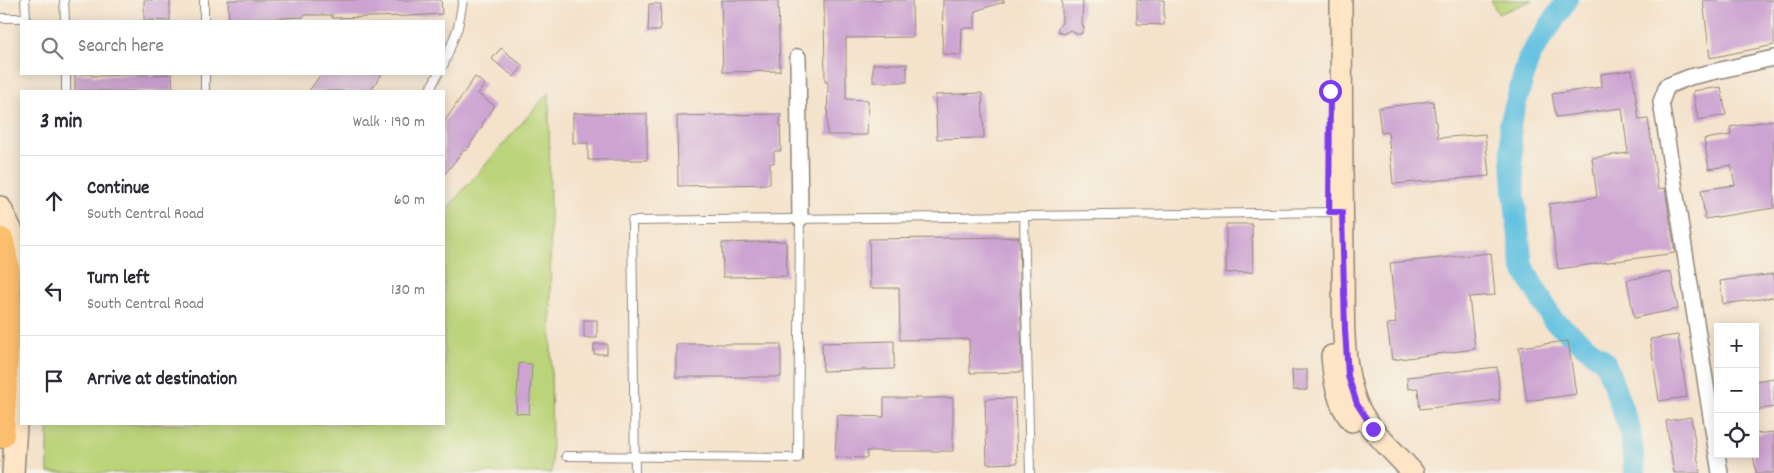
<!DOCTYPE html>
<html lang="en">
<head>
<meta charset="utf-8">
<style>
	:root { --surface:#fff; --page:#f2f2f3; --text:#2b2b33; --muted:#7c7c81; --line:#e1e1e2 }
	body { margin:0; font-family:Dekko,sans-serif; background:var(--page); color:var(--text) }
	.controls { position:absolute; right:15px; bottom:15px; display:grid; overflow:hidden; border-radius:0px; box-shadow:0 2px 12px #0003 }
	.controls button { width:45px; height:45px; display:grid; place-items:center; padding:0; border:0; border-bottom:1px solid var(--line); background:var(--surface); color:var(--text); font:25px sans-serif }
	.stop { position:absolute; width:15px; height:15px; margin:-11px; border:4px solid #7c3aed; border-radius:50%; background:#fff }
	.stop.end { background:#7c3aed; border-color:#fff; box-shadow:0 1px 5px #0008 }
	.list { margin:0; padding:0; list-style:none }
	h2 { display:flex; justify-content:space-between; align-items:center; height:65px; margin:0; padding:0 20px; font-size:21px }
	h2 small { font-size:16px; font-weight:400; color:var(--muted) }
	.list li { display:grid; grid-template-columns:32px 1fr auto; gap:15px; align-items:center; box-sizing:border-box; height:90px; padding:0 20px; border-top:1px solid var(--line) }
	.list b { display:block; font-size:19px; white-space:nowrap }
	.list p { margin:0; font-size:16px; white-space:nowrap; color:var(--muted) }
	.list em { font-size:16px; font-style:normal; color:var(--muted) }
	.icon { flex:none; width:28px; height:28px; fill:none; stroke:currentColor; stroke-width:2; stroke-linecap:round; stroke-linejoin:round }
	.map { position:relative; flex:none; width:1774px; height:473px; overflow:hidden }
	.search { position:absolute; background:var(--surface); box-shadow:0 2px 12px #0003; left:20px; top:20px; width:425px; height:55px; display:flex; align-items:center; gap:12px; box-sizing:border-box; padding:0 18px; border-radius:0px; color:var(--muted); font-size:19px }
	.panel { position:absolute; background:var(--surface); box-shadow:0 2px 12px #0003; left:20px; top:90px; width:425px; height:335px; border-radius:0px }
	.map>svg:first-child { display:block }
</style>
</head>
<body>
<div class="map">
<svg width="1774" height="473" viewBox="0 0 1774 473">
	<rect width="100%" height="100%" fill="#f7f3e8"/>
	<filter id="ink" filterUnits="userSpaceOnUse"><feTurbulence type="fractalNoise" baseFrequency=".02" numOctaves="2"/><feDisplacementMap in="SourceGraphic" scale="10" xChannelSelector="R" yChannelSelector="G"/><feConvolveMatrix kernelMatrix="1 2 1 2 8 2 1 2 1" color-interpolation-filters="sRGB"/></filter>
	<filter id="wash" filterUnits="userSpaceOnUse"><feTurbulence type="fractalNoise" baseFrequency=".0096" numOctaves="4" result="noise"/><feDisplacementMap in="SourceGraphic" scale="20" xChannelSelector="R" yChannelSelector="G"/><feGaussianBlur stdDeviation="1.12" result="paint"/><feColorMatrix in="noise" values="0 0 0 0 0 0 0 0 0 0 0 0 0 0 0 0 0 1.4 0 .05"/><feComposite in="paint" operator="in"/></filter>
	<g filter="url(#wash)">
		<rect width="100%" height="100%" fill="#f4e2ca"/>
		<g fill="#bbd479" stroke="#738052">
			<polygon points="1491,0 1533,0 1498,14"/>
			<polygon points="549,92 552,473 48,473 48,424 444,424 444,212"/>
		</g>
		<g fill="none" stroke-linecap="round" stroke-linejoin="round">
			<polyline stroke="#62c1e0" stroke-width="22" points="1567,0 1529,57 1510,124 1514,192 1522,266 1553,320 1605,362 1630,430 1635,473"/>
		</g>
		<g id="blocks">
			<g fill="#cca3d1">
				<polygon points="144,0 170,0 170,21 144,20"/>
				<polygon points="228,0 441,0 442,14 410,16 332,18 332,15 304,15 304,17 266,19 266,21 229,21"/>
				<polygon points="721,0 778,0 780,71 723,72"/>
				<polygon points="824,0 912,0 913,37 846,38 846,99 868,100 867,135 827,135 828,82 825,82"/>
				<polygon points="943,0 1004,0 1004,2 975,11 975,28 962,28 961,55 942,54"/>
				<polygon points="1062,0 1083,0 1082,24 1084,28 1081,34 1077,34 1070,30 1063,34 1058,31 1058,27 1062,23"/>
				<polygon points="1137,0 1164,0 1164,25 1137,24"/>
				<polygon points="1703,0 1774,0 1774,45 1710,58"/>
				<polygon points="649,4 661,4 660,31 648,31"/>
				<polygon points="501,48 523,66 514,77 492,59"/>
				<rect x="873" y="64" width="34" height="18"/>
				<polygon points="1632,70 1639,120 1648,119 1658,189 1665,188 1675,253 1558,269 1549,204 1597,197 1592,158 1628,153 1622,108 1556,117 1552,94 1602,87 1601,74"/>
				<polygon points="75,74 92,74 92,76 172,74 173,91 75,91"/>
				<polygon points="321,74 382,74 370,91 309,91"/>
				<polygon points="475,77 485,84 478,94 495,106 482,124 483,125 466,151 464,150 444,175 444,122"/>
				<polygon points="1721,87 1726,115 1698,120 1693,91"/>
				<polygon points="982,93 984,138 937,139 935,95"/>
				<polygon points="1433,101 1438,138 1485,134 1489,176 1393,184 1388,132 1381,133 1378,108"/>
				<polygon points="573,113 647,114 647,160 588,160 588,143 573,143"/>
				<polygon points="780,114 781,151 774,151 774,163 770,163 770,184 678,186 677,116"/>
				<polygon points="1774,120 1774,208 1705,219 1701,190 1735,185 1731,165 1709,169 1704,139 1731,135 1730,127"/>
				<polygon points="1226,224 1252,224 1253,272 1226,273"/>
				<polygon points="1019,237 1022,372 970,373 969,339 900,340 899,288 870,288 869,239"/>
				<polygon points="786,241 787,276 723,277 722,243"/>
				<polygon points="1491,253 1495,295 1469,297 1475,349 1392,360 1387,324 1396,323 1390,263"/>
				<polygon points="1671,272 1678,309 1634,318 1627,280"/>
				<polygon points="1774,274 1774,297 1723,304 1720,281"/>
				<rect x="584" y="320" width="13" height="18"/>
				<polygon points="1678,335 1687,397 1659,401 1650,339"/>
				<polygon points="894,341 894,369 823,371 822,343"/>
				<polygon points="1568,341 1576,394 1527,401 1519,347"/>
				<rect x="594" y="344" width="13" height="10"/>
				<rect x="676" y="344" width="105" height="33"/>
				<polygon points="519,363 532,364 529,414 516,413"/>
				<polygon points="1497,367 1500,400 1420,409 1418,388 1408,389 1407,377"/>
				<polygon points="1292,370 1307,370 1307,390 1293,390"/>
				<polygon points="1774,378 1774,407 1755,410 1755,381"/>
				<polygon points="884,398 953,398 953,451 867,451 867,458 835,457 837,415 884,417"/>
				<polygon points="1015,398 1017,463 987,464 985,399"/>
				<polygon points="1691,417 1700,473 1674,473 1666,421"/>
				<polygon points="1774,432 1774,473 1756,473 1753,454 1755,454 1755,434"/>
			</g>
		</g>
	</g>
	<g filter="url(#ink)">
		<use href="#blocks" fill-opacity="0" stroke="#90867a" stroke-width="1"/>
		<g fill="none" stroke-linecap="round" stroke-linejoin="round">
			<defs>
				<g id="lane">
					<polyline points="64,0 65,21"/>
					<polyline points="204,0 204,21"/>
					<polyline points="0,18 26,18 25,0"/>
					<polyline points="444,64 458,27 463,0"/>
					<polyline points="66,74 66,91"/>
					<polyline points="205,74 205,91"/>
					<polyline points="429,91 438,74"/>
					<polyline points="1024,216 1030,473"/>
					<polyline points="566,456 798,458 800,219"/>
					<polyline points="635,473 632,221 1340,212"/>
				</g>
				<g id="street">
					<polyline points="798,57 800,219"/>
					<polyline points="1720,473 1661,102 1667,86 1690,77 1774,58"/>
				</g>
				<g id="secondary">
					<path d="M1341 0C1341 88 1342 175 1343 263 1344 308 1340 359 1356 402 1365 427 1396 453 1413 473"/>
					<polyline points="0,207 16,239 21,266"/>
					<path d="M1332 356C1334 379 1337 403 1352 421"/>
					<polyline points="13,473 21,344"/>
				</g>
				<polyline id="highway" points="0,242 6,272 7,301 0,434"/>
			</defs>
			<use href="#lane" stroke="#90867a" stroke-width="10"/>
			<use href="#street" stroke="#90867a" stroke-width="18"/>
			<use href="#secondary" stroke="#90867a" stroke-width="24"/>
			<use href="#highway" stroke="#90867a" stroke-width="30"/>
			<use href="#lane" stroke="#fff" stroke-width="8"/>
			<use href="#street" stroke="#fff" stroke-width="15"/>
			<use href="#secondary" stroke="#fde5c5" stroke-width="21"/>
			<use href="#highway" stroke="#fabe6e" stroke-width="28"/>
		</g>
	</g>
	<g fill="none" stroke-linecap="round" stroke-linejoin="round" filter="url(#ink)">
		<polyline stroke="#7c3aed" stroke-width="6" points="1330,91 1329,212 1342,212 1345,330 1348,376 1357,404 1373,429"/>
	</g>
</svg>
<div class="controls">
<button>+</button>
<button>−</button>
<button><svg class="icon" aria-label="locate" viewBox="0 0 24 24"><circle cx="12" cy="12" r="6"/><path d="M12 2v4M12 18v4M2 12h4M18 12h4"/></svg></button>
</div>
<div class="stop" style="left:1330px;top:91px"></div>
<div class="stop end" style="left:1373px;top:429px"></div>
<div class="search"><svg class="icon" aria-label="search" viewBox="0 0 24 24"><circle cx="10" cy="10" r="6"/><path d="M15 15l6 6"/></svg>Search here</div>
<section class="panel">
<h2>3 min<small>Walk · 190 m</small></h2>
<ul class="list">
<li><svg class="icon" aria-label="ahead" viewBox="0 0 24 24"><path d="M12 20V5M6 11l6-6 6 6"/></svg><div><b>Continue</b><p>South Central Road</p></div><em>60 m</em></li>
<li><svg class="icon" aria-label="left" viewBox="0 0 24 24"><path d="M17 20v-9H6M10 6l-5 5 5 5"/></svg><div><b>Turn left</b><p>South Central Road</p></div><em>130 m</em></li>
<li><svg class="icon" aria-label="arrive" viewBox="0 0 24 24"><path d="M6 21V4h12l-3 4 3 4H6"/></svg><div><b>Arrive at destination</b></div></li>
</ul>
</section>
</div>
</body>
</html>
